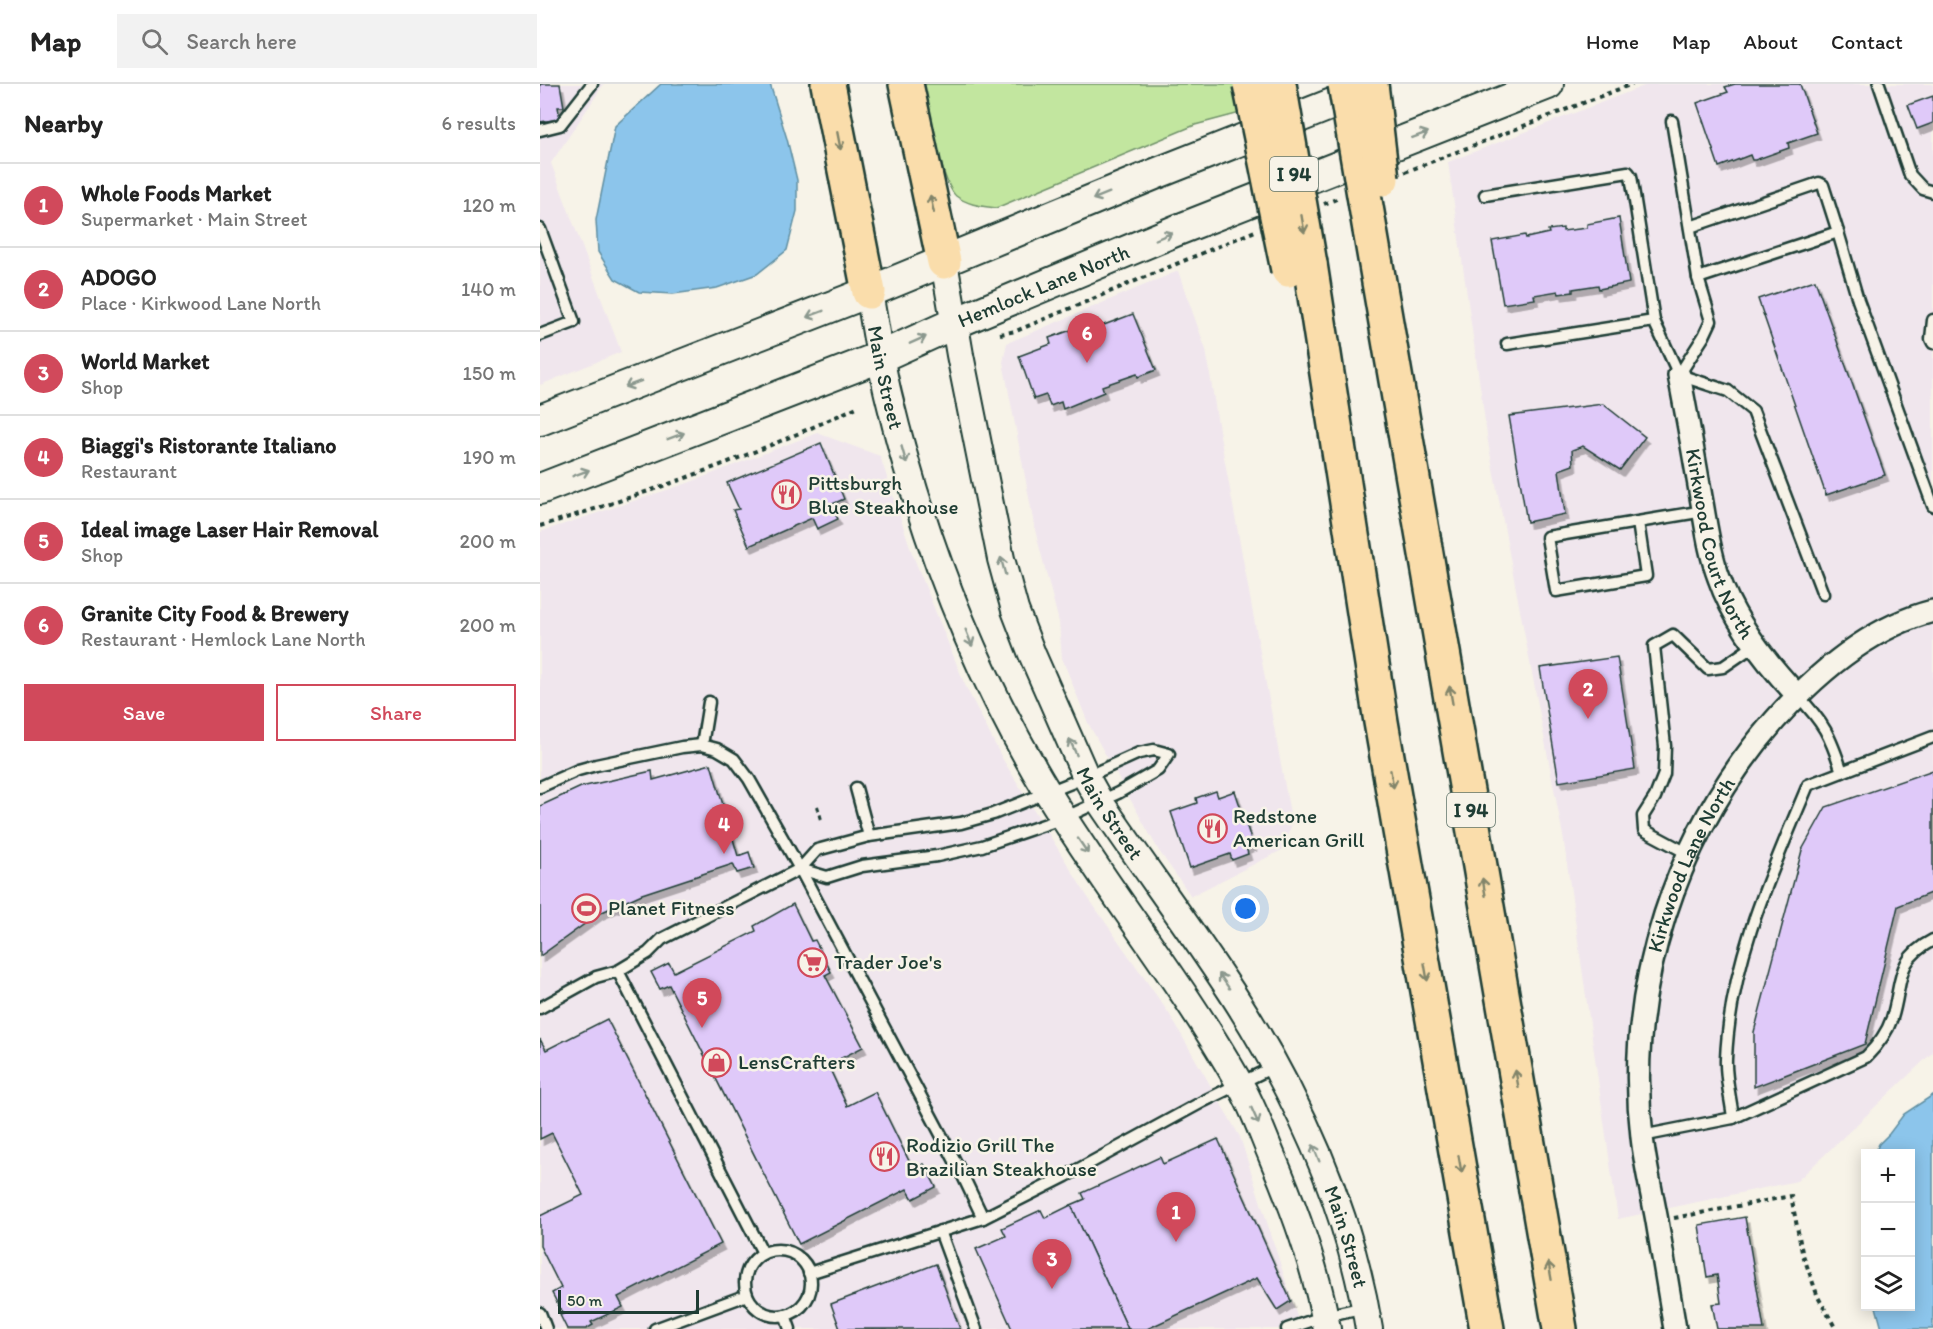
<!DOCTYPE html>
<html lang="en">
<head>
<meta charset="utf-8">
<style>
	:root { --surface:#fff; --page:#f2f2f2; --text:#222; --muted:#767676; --line:#e0e0e0; --accent:#d1495b }
	body { margin:0; font-family:Itim,sans-serif; background:var(--page); color:var(--text) }
	.controls { position:absolute; right:18px; bottom:18px; display:grid; overflow:hidden; border-radius:0px; box-shadow:0 3px 15px #0003 }
	.controls button { width:54px; height:54px; display:grid; place-items:center; padding:0; border:0; border-bottom:2px solid var(--line); background:var(--surface); color:var(--text); font:30px sans-serif }
	.scale { position:absolute; left:18px; bottom:15px; width:141px; box-sizing:border-box; padding-left:6px; border:3px solid #1f3d34; border-top:0; font-size:16px; line-height:21px; white-space:nowrap; color:#1f3d34; -webkit-text-stroke:4px #f7f3e8; paint-order:stroke }
	.you { position:absolute; left:706px; top:825px; width:21px; height:21px; margin:-15px; border:4px solid #fff; border-radius:50%; background:#1a73e8; box-shadow:0 0 0 9px #1a73e833 }
	.badge { display:grid; place-items:center; width:39px; height:39px; border-radius:50%; background:var(--accent); color:#fff; font-size:20px; font-weight:700 }
	.pin { position:absolute; translate:-50% -50px; filter:drop-shadow(0 2px 3px #0008) }
	.pin::after { content:''; position:absolute; top:32px; width:21px; height:18px; background:inherit; clip-path:polygon(0 0,100% 0,50% 100%) }
	.list { margin:0; padding:0; list-style:none }
	h2 { display:flex; justify-content:space-between; align-items:center; height:78px; margin:0; padding:0 24px; font-size:26px }
	h2 small { font-size:20px; font-weight:400; color:var(--muted) }
	.list li { display:grid; grid-template-columns:39px 1fr auto; gap:18px; align-items:center; box-sizing:border-box; height:84px; padding:0 24px; border-top:2px solid var(--line) }
	.list b { display:block; font-size:22px; white-space:nowrap }
	.list p { margin:0; font-size:20px; white-space:nowrap; color:var(--muted) }
	.list em { font-size:20px; font-style:normal; color:var(--muted) }
	.actions { display:flex; gap:12px; padding:18px 24px }
	.actions a { flex:1; padding:14px 0; border:2px solid var(--accent); border-radius:0px; text-align:center; font-size:21px; color:var(--accent) }
	.actions .main { background:var(--accent); color:#fff }
	.icon { flex:none; width:33px; height:33px; fill:none; stroke:currentColor; stroke-width:2; stroke-linecap:round; stroke-linejoin:round }
	.map { position:relative; flex:none; width:1393px; height:1245px; overflow:hidden }
	header { display:flex; align-items:center; gap:36px; box-sizing:border-box; height:84px; padding:0 30px; background:var(--surface); border-bottom:2px solid var(--line) }
	header strong { font-size:28px }
	nav { display:flex; gap:33px; margin-inline-start:auto; font-size:21px }
	.search { width:420px; height:54px; background:var(--page); display:flex; align-items:center; gap:15px; box-sizing:border-box; padding:0 21px; border-radius:0px; color:var(--muted); font-size:22px }
	main { display:flex }
	aside { flex:1; background:var(--surface) }
	.map>svg:first-child { display:block }
</style>
</head>
<body>
<header>
<strong>Map</strong>
<div class="search"><svg class="icon" aria-label="search" viewBox="0 0 24 24"><circle cx="10" cy="10" r="6"/><path d="M15 15l6 6"/></svg>Search here</div>
<nav><a>Home</a><a>Map</a><a>About</a><a>Contact</a></nav>
</header>
<main>
<aside>
<h2>Nearby<small>6 results</small></h2>
<ul class="list">
<li><span class="badge">1</span><div><b>Whole Foods Market</b><p>Supermarket · Main Street</p></div><em>120 m</em></li>
<li><span class="badge">2</span><div><b>ADOGO</b><p>Place · Kirkwood Lane North</p></div><em>140 m</em></li>
<li><span class="badge">3</span><div><b>World Market</b><p>Shop</p></div><em>150 m</em></li>
<li><span class="badge">4</span><div><b>Biaggi's Ristorante Italiano</b><p>Restaurant</p></div><em>190 m</em></li>
<li><span class="badge">5</span><div><b>Ideal image Laser Hair Removal</b><p>Shop</p></div><em>200 m</em></li>
<li><span class="badge">6</span><div><b>Granite City Food &amp; Brewery</b><p>Restaurant · Hemlock Lane North</p></div><em>200 m</em></li>
</ul>
<div class="actions"><a class="main">Save</a><a>Share</a></div>
</aside>
<div class="map">
<svg width="1393" height="1245" viewBox="0 0 1393 1245">
	<defs>
		<filter id="shadow"><feDropShadow dx="3.5" dy="6" stdDeviation="0" flood-color="#0004"/></filter>
	</defs>
	<rect width="100%" height="100%" fill="#f7f3e8"/>
	<filter id="ink" filterUnits="userSpaceOnUse"><feTurbulence type="fractalNoise" baseFrequency=".0167" numOctaves="2"/><feDisplacementMap in="SourceGraphic" scale="12" xChannelSelector="R" yChannelSelector="G"/><feConvolveMatrix kernelMatrix="1 2 1 2 8 2 1 2 1" color-interpolation-filters="sRGB"/></filter>
	<g filter="url(#ink)">
		<g fill="#f0e6ed">
			<polygon points="0,0 64,0 11,79 81,268 0,301"/>
			<polygon points="1109,0 1393,0 1393,968 1257,1097 1078,1135 1023,752 948,358 908,78"/>
			<polygon points="638,187 666,266 679,346 752,740 742,766 651,812 619,767 548,639 522,574 519,538 496,450 463,278 467,259"/>
			<polygon points="277,349 340,372 372,469 425,601 462,674 547,812 630,931 700,1053 761,1245 0,1245 0,448 148,399"/>
		</g>
		<path fill="#c2e69f" stroke="#70926a" stroke-width="1.5" d="M382 0H699L704 28 655 41 456 124C441 122 428 121 416 112 401 99 388 22 382 0Z"/>
		<g fill="#8cc5eb" stroke="#608fa2" stroke-width="1.5">
			<polygon points="121,0 230,0 247,55 257,96 257,127 247,166 217,190 177,204 133,210 99,208 75,195 58,168 56,136 75,42"/>
			<polygon points="1393,1011 1393,1245 1342,1245 1336,1223 1370,1222 1370,1070 1335,1069 1339,1060 1349,1050 1364,1030"/>
		</g>
		<g fill="#dfc9f9" stroke="#1f3d34" stroke-width="1.5" filter="url(#shadow)">
			<polygon points="0,0 20,0 24,23 18,23 20,35 0,38"/>
			<polygon points="1195,0 1260,0 1277,49 1248,59 1249,64 1215,76 1212,76 1210,71 1179,83 1157,19 1188,8 1185,3"/>
			<polygon points="1393,12 1393,39 1377,45 1368,21"/>
			<polygon points="1079,134 1089,199 1059,205 1058,201 1033,205 1033,208 1019,210 1018,207 994,211 995,215 963,220 952,157 985,151 986,154 1009,149 1008,146 1023,144 1023,147 1047,144 1047,140"/>
			<polygon points="1275,196 1345,391 1286,411 1218,215"/>
			<polygon points="593,230 616,286 598,293 597,290 562,302 564,308 523,325 521,318 510,322 506,311 494,315 479,272 511,260 509,254 545,241 548,247"/>
			<polygon points="1063,320 1105,353 1080,386 1043,362 1032,366 1033,381 1019,386 1025,430 987,438 969,332"/>
			<polygon points="281,359 304,415 290,421 298,435 277,445 272,434 209,462 193,426 199,425 187,399"/>
			<polygon points="1077,573 1095,685 1019,698 1000,584"/>
			<polygon points="171,680 198,772 209,768 214,784 197,789 193,780 102,810 60,829 0,872 0,722 41,703 112,687 113,696"/>
			<polygon points="1393,686 1393,808 1358,822 1325,960 1214,1003 1214,948 1262,766 1286,723"/>
			<polygon points="676,707 678,713 695,707 713,761 706,763 708,770 692,776 690,770 650,784 631,728 657,719 656,714"/>
			<polygon points="253,820 271,857 275,856 291,888 285,891 323,963 288,981 307,1022 335,1008 373,1085 384,1080 396,1103 373,1115 367,1105 259,1160 129,901 120,905 111,888 129,879 134,888 216,847 214,842"/>
			<polygon points="67,935 181,1160 78,1213 83,1223 51,1238 53,1241 46,1245 27,1245 20,1231 23,1230 12,1209 21,1204 0,1162 0,1132 43,1111 12,1049 0,1055 0,955 6,966"/>
			<polygon points="678,1055 751,1217 737,1226 717,1194 607,1245 588,1245 531,1121 545,1115 542,1109 620,1073 623,1080"/>
			<polygon points="531,1121 588,1245 472,1245 436,1165 466,1152 462,1144 501,1126 505,1134"/>
			<polygon points="1205,1133 1224,1245 1177,1245 1172,1220 1181,1219 1177,1191 1167,1193 1159,1141"/>
			<polygon points="396,1180 420,1245 300,1245 291,1220"/>
		</g>
		<g fill="none" stroke-linecap="round" stroke-linejoin="round">
			<defs>
				<g id="service">
					<polyline points="1339,0 1370,91 1383,105 1393,108"/>
					<polyline points="1132,37 1158,194 1171,237 1164,252 1139,291"/>
					<polyline points="0,46 20,41 52,0"/>
					<polyline points="945,111 1088,88 1091,92 1114,237 1139,291 1188,307 1213,327 1283,510"/>
					<polyline points="1150,143 1279,99 1283,101 1298,148 1158,194"/>
					<polyline points="0,145 34,238 0,251"/>
					<polyline points="1298,148 1318,216 1393,422"/>
					<polyline points="1393,236 1391,255 1393,259"/>
					<polyline points="967,260 1114,237"/>
					<polyline points="1098,438 1106,492 1016,507 1007,453 1164,427"/>
					<path d="M1257 611C1284 639 1290 651 1302 688"/>
					<polyline points="162,661 169,618"/>
					<polygon points="614,666 629,670 618,686 578,709 524,734 442,762 397,772 322,782 287,793 260,785 277,766 329,752 421,739 453,730 546,693 599,669"/>
					<polyline points="0,703 38,686 56,681 142,663 162,661 177,665 194,675 209,695 260,785 423,1092 443,1134"/>
					<polyline points="316,704 329,752"/>
					<polyline points="1147,769 1104,746 1103,732 1115,713 1124,690 1125,662 1114,562 1133,551 1168,585 1183,583 1215,561"/>
					<polyline points="78,887 223,1169"/>
					<polyline points="0,924 56,893 78,887 108,869 122,855 260,785"/>
					<path d="M1193 1034 1326 973C1337 962 1347 949 1352 934 1363 899 1354 876 1393 856"/>
					<path d="M1102 1052 1193 1034C1191 1015 1185 994 1186 975 1190 878 1231 789 1268 701L1393 653"/>
					<polyline points="400,1147 436,1245"/>
					<circle cx="238" cy="1199" r="33"/>
					<polyline points="269,1189 443,1134 526,1092 664,1017 735,982"/>
					<polyline points="0,1229 6,1245"/>
					<polyline points="245,1231 250,1245"/>
					<polyline points="115,1245 207,1211"/>
					<polyline points="747,1245 785,1232 825,1223"/>
				</g>
				<g id="minor">
					<path id="s1" d="M1139 291C1147 332 1154 372 1161 413 1166 440 1169 468 1179 494 1194 538 1225 577 1257 611"/>
					<path id="s2" d="M1135 1245C1129 1209 1123 1173 1117 1137 1112 1109 1105 1081 1102 1053 1084 904 1137 748 1235 636 1277 589 1330 543 1393 527"/>
				</g>
				<g id="tertiary">
					<path id="s3" d="M404 178 420 271 461 475 475 526 492 570 546 693 560 718C603 782 650 844 692 909 757 1010 810 1126 829 1245"/>
					<path id="s4" d="M329 208C335 242 340 277 348 310 381 449 434 587 508 709 568 807 641 897 698 997 712 1020 721 1046 731 1070 755 1126 777 1185 787 1245"/>
				</g>
				<g id="secondary">
					<polyline points="0,336 329,208 615,90 830,5"/>
					<path id="s5" d="M0 405 340 273 415 239 635 147 1008 0"/>
				</g>
				<g id="motorway">
					<polyline points="288,0 329,208"/>
					<polyline points="366,0 404,178"/>
					<polyline points="830,146 1020,1245"/>
					<polyline points="770,180 841,638 947,1245"/>
				</g>
			</defs>
			<use href="#service" stroke="#1f3d34" stroke-width="15"/>
			<use href="#minor" stroke="#1f3d34" stroke-width="26"/>
			<use href="#tertiary" stroke="#1f3d34" stroke-width="30"/>
			<use href="#secondary" stroke="#1f3d34" stroke-width="34"/>
			<use href="#motorway" stroke="#1f3d34" stroke-width="38"/>
			<g stroke="#1f3d34" stroke-width="4" stroke-dasharray="4.5 4.5" stroke-linecap="butt">
				<polyline points="865,88 1092,0"/>
				<polyline points="784,120 799,114"/>
				<polyline points="460,250 476,247 715,147"/>
				<path d="M0 442C109 409 216 371 319 322"/>
				<polyline points="277,722 282,739"/>
				<polyline points="1134,1134 1251,1112 1262,1168 1278,1213 1296,1245"/>
			</g>
			<use href="#service" stroke="#f7f3e8" stroke-width="10"/>
			<use href="#minor" stroke="#f7f3e8" stroke-width="21"/>
			<use href="#tertiary" stroke="#f7f3e8" stroke-width="26"/>
			<use href="#secondary" stroke="#f7f3e8" stroke-width="30"/>
			<use href="#motorway" stroke="#faddab" stroke-width="33"/>
			<defs>
				<g id="motorway-bridge">
					<polyline points="710,0 748,186"/>
					<polyline points="739,0 770,180"/>
					<polyline points="805,0 830,146"/>
					<polyline points="831,0 842,95"/>
				</g>
			</defs>
			<use href="#motorway-bridge" stroke="#1f3d34" stroke-width="38" stroke-linecap="butt"/>
			<use href="#motorway-bridge" stroke="#faddab" stroke-width="33"/>
		</g>
		<defs><path id="oneway-shaft" d="M-6 0H5M1.5-3L5.5 0L1.5 3" fill="none" stroke-width="1.6" stroke-linecap="round" stroke-linejoin="round" transform="scale(1.5)"/></defs>
		<g stroke="#8b988e">
			<use href="#oneway-shaft" transform="translate(880 51) rotate(-21)"/>
			<use href="#oneway-shaft" transform="translate(561 112) rotate(158)"/>
			<use href="#oneway-shaft" transform="translate(624 152) rotate(-23)"/>
			<use href="#oneway-shaft" transform="translate(275 230) rotate(159)"/>
			<use href="#oneway-shaft" transform="translate(378 256) rotate(-24)"/>
			<use href="#oneway-shaft" transform="translate(93 300) rotate(159)"/>
			<use href="#oneway-shaft" transform="translate(136 352) rotate(-21)"/>
			<use href="#oneway-shaft" transform="translate(364 371) rotate(74)"/>
			<use href="#oneway-shaft" transform="translate(41 389) rotate(-21)"/>
			<use href="#oneway-shaft" transform="translate(463 482) rotate(-105)"/>
			<use href="#oneway-shaft" transform="translate(429 554) rotate(68)"/>
			<use href="#oneway-shaft" transform="translate(533 663) rotate(-114)"/>
			<use href="#oneway-shaft" transform="translate(543 762) rotate(56)"/>
			<use href="#oneway-shaft" transform="translate(684 897) rotate(-125)"/>
			<use href="#oneway-shaft" transform="translate(715 1032) rotate(66)"/>
			<use href="#oneway-shaft" transform="translate(776 1069) rotate(-112)"/>
		</g>
		<g stroke="#82856a">
			<use href="#oneway-shaft" transform="translate(299 57) rotate(79)"/>
			<use href="#oneway-shaft" transform="translate(392 120) rotate(-102)"/>
			<use href="#oneway-shaft" transform="translate(763 140) rotate(80)"/>
			<use href="#oneway-shaft" transform="translate(911 611) rotate(-100)"/>
			<use href="#oneway-shaft" transform="translate(852 695) rotate(80)"/>
			<use href="#oneway-shaft" transform="translate(944 803) rotate(-100)"/>
			<use href="#oneway-shaft" transform="translate(886 888) rotate(80)"/>
			<use href="#oneway-shaft" transform="translate(977 995) rotate(-100)"/>
			<use href="#oneway-shaft" transform="translate(920 1080) rotate(80)"/>
			<use href="#oneway-shaft" transform="translate(1010 1187) rotate(-100)"/>
		</g>
	</g>
	<defs>
		<symbol id="restaurant-ring" viewBox="-11 -11 22 22"><circle r="9.5" fill="#f7f3e8" stroke="#d1495b" stroke-width="1.5"/><path d="M-5-6h1v4h1v-4h1v4h1v-4h1v5L-1.5 .5V6h-2V.5L-5-1ZM5-6V6H3V1.5H1.5Q1.5-4 5-6Z" fill="#d1495b"/></symbol>
		<symbol id="stadium-ring" viewBox="-11 -11 22 22"><circle r="9.5" fill="#f7f3e8" stroke="#d1495b" stroke-width="1.5"/><path d="M0-5a6.5 5 0 1 0 0 10a6.5 5 0 1 0 0-10ZM-3.5-1.8h7v3.6h-7Z" fill="#d1495b"/></symbol>
		<symbol id="supermarket-ring" viewBox="-11 -11 22 22"><circle r="9.5" fill="#f7f3e8" stroke="#d1495b" stroke-width="1.5"/><path d="M-6-5.5h2.5l.6 2H6L4.5 2H-2.5L-4.4-4H-6ZM-1.5 3.2a1.3 1.3 0 1 0 .1 0ZM3 3.2a1.3 1.3 0 1 0 .1 0Z" fill="#d1495b"/></symbol>
		<symbol id="shop-ring" viewBox="-11 -11 22 22"><circle r="9.5" fill="#f7f3e8" stroke="#d1495b" stroke-width="1.5"/><path d="M-5-2.5h2.3a2.7 3.5 0 0 1 5.4 0H5L5.5 6h-11ZM-1.5-2.5h3a1.5 2.3 0 0 0-3 0Z" fill="#d1495b"/></symbol>
	</defs>
	<g fill-rule="evenodd">
		<use href="#restaurant-ring" x="230" y="394" width="33" height="33"/>
		<use href="#restaurant-ring" x="656" y="728" width="33" height="33"/>
		<use href="#stadium-ring" x="30" y="808" width="33" height="33"/>
		<use href="#supermarket-ring" x="256" y="862" width="33" height="33"/>
		<use href="#shop-ring" x="160" y="962" width="33" height="33"/>
		<use href="#restaurant-ring" x="328" y="1056" width="33" height="33"/>
	</g>
	<g text-anchor="middle" stroke-width="5" stroke-linejoin="round" paint-order="stroke">
		<g fill="#f7f3e8" stroke="#60746a" stroke-width="1.5">
			<rect x="730" y="73" width="48" height="34" rx="4.5"/>
			<rect x="907" y="709" width="48" height="34" rx="4.5"/>
		</g>
		<g font-size="20" font-weight="bold" fill="#1f3d34">
			<text x="754" y="97">I 94</text>
			<text x="931" y="733">I 94</text>
		</g>
		<g font-size="21" fill="#1f3d34" stroke="#f7f3e8">
			<text dy="7" stroke="none"><textPath href="#s5" startOffset="543">Hemlock Lane North</textPath></text>
			<text dy="7" stroke="none"><textPath href="#s4" startOffset="87">Main Street</textPath></text>
			<text dy="7" stroke="none"><textPath href="#s1" startOffset="174">Kirkwood Court North</textPath></text>
			<text dy="7" stroke="none"><textPath href="#s3" startOffset="580">Main Street</textPath></text>
			<text dy="7" stroke="none"><textPath href="#s2" startOffset="476">Kirkwood Lane North</textPath></text>
			<text dy="7" stroke="none"><textPath href="#s3" startOffset="1068">Main Street</textPath></text>
		</g>
		<g font-size="21" fill="#1f3d34" stroke="#f7f3e8" text-anchor="start">
			<text x="268" y="406">Pittsburgh<tspan x="268" dy="24">Blue Steakhouse</tspan></text>
			<text x="693" y="739">Redstone<tspan x="693" dy="24">American Grill</tspan></text>
			<text x="68" y="831">Planet Fitness</text>
			<text x="294" y="885">Trader Joe's</text>
			<text x="198" y="985">LensCrafters</text>
			<text x="366" y="1068">Rodizio Grill The<tspan x="366" dy="24">Brazilian Steakhouse</tspan></text>
		</g>
	</g>
</svg>
<div class="controls">
<button>+</button>
<button>−</button>
<button><svg class="icon" aria-label="layers" viewBox="0 0 24 24"><path d="M12 4l9 5-9 5-9-5zM3 14l9 5 9-5"/></svg></button>
</div>
<div class="scale">50 m</div>
<div class="you"></div>
<div class="pin badge" style="left:636px;top:1158px">1</div>
<div class="pin badge" style="left:1048px;top:635px">2</div>
<div class="pin badge" style="left:512px;top:1205px">3</div>
<div class="pin badge" style="left:184px;top:770px">4</div>
<div class="pin badge" style="left:162px;top:944px">5</div>
<div class="pin badge" style="left:547px;top:279px">6</div>
</div>
</main>
</body>
</html>
